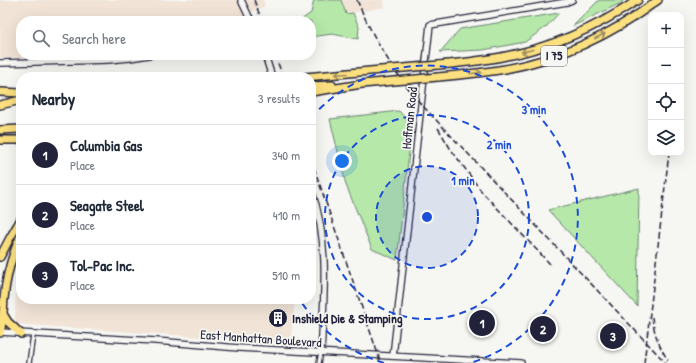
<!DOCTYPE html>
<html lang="en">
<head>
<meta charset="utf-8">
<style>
	:root { --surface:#fff; --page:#f6f6f7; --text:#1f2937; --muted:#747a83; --line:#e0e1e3; --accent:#22223b }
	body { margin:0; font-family:"Patrick Hand",sans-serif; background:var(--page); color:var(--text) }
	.controls { position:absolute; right:12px; top:12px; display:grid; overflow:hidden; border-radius:8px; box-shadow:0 4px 16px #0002 }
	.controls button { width:36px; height:36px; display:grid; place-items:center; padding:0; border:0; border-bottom:1px solid var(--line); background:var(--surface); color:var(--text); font:20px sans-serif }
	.you { position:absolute; left:342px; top:161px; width:14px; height:14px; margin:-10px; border:3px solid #fff; border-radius:50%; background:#1a73e8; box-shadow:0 0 0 6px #1a73e833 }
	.badge { display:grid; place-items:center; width:26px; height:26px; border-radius:50%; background:var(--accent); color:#fff; font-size:13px; font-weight:700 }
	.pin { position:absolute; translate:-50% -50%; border:2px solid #fff; box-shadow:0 1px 4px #0006 }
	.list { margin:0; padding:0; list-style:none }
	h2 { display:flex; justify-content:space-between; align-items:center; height:52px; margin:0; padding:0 16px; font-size:17px }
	h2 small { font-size:13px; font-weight:400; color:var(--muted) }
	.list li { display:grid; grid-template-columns:26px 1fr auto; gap:12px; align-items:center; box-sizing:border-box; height:60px; padding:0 16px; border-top:1px solid var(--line) }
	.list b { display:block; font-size:15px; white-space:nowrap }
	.list p { margin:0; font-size:13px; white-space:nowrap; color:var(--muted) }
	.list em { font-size:13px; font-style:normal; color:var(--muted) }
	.icon { flex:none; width:22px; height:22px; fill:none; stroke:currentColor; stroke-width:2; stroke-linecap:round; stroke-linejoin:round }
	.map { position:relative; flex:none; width:696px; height:363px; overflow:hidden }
	.search { position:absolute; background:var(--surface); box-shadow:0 4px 16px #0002; left:16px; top:16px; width:300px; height:44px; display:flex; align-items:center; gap:10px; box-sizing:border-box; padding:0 14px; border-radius:16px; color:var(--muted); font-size:15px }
	.panel { position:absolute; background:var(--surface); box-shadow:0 4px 16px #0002; left:16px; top:72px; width:300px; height:232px; border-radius:16px }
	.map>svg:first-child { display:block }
</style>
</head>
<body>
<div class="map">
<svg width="696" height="363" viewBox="0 0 696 363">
	<rect width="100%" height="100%" fill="#f6f6f2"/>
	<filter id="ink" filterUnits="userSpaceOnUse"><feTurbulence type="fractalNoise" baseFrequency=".025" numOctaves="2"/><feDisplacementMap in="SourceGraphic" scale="8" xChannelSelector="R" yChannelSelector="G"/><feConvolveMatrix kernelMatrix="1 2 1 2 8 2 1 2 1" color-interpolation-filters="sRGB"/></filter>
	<g filter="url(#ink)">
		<g fill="#f1e3d6">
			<polygon points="0,0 263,0 265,6 232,21 21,21 21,55 111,55 0,58"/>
			<polygon points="341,0 383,0 385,7 346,14"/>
			<polygon points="21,264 21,299 295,299 290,343 15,324 16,281"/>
		</g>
		<g fill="#b5e8a9" stroke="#6c8572">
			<polygon points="314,0 341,0 346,14 353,13 359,27 358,39 332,34 311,37 311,21 300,21 301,20 311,13"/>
			<polygon points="599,0 624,0 621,3 573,26"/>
			<polygon points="559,13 546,27 525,42 483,50 440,52 460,29"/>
			<polygon points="399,111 412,126 397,260 372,249 346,185 330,119"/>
			<polygon points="639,188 637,306 548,210"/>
		</g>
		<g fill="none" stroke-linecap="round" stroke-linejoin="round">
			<defs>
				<g id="street">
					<polyline points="29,363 33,335"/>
					<polyline points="319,363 321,352"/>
				</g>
				<g id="secondary">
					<polyline points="241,0 251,21"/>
					<polyline points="243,21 250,18"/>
					<polyline points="265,55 272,77"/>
					<polyline points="0,63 108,60 130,58 149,55"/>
					<path d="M311 189C330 242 324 297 321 352"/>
					<polyline points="0,332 156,341 239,348 521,363"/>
					<polyline points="393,356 430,25 567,2 572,0"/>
				</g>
				<g id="highway">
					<path d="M439 65C461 63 484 61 506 56 554 47 597 27 638 0"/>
					<polyline points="305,77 392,69"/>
					<path d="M438 77C460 75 482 73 505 69 560 59 613 34 658 0"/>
					<polyline points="311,86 332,85"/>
					<polyline points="0,92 21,93"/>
					<polyline points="311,92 362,84 383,82"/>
					<polyline points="0,105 21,100"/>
					<polyline points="0,130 21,129"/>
					<polyline points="0,140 21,140"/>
					<polyline points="0,257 10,238 21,219"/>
					<polyline points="3,314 8,322 21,334"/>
					<path d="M0 333C3 322 3 310 4 299 6 277 12 255 21 235"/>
				</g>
			</defs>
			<use href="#street" stroke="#22223b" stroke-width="6"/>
			<use href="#secondary" stroke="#22223b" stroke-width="8"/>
			<use href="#highway" stroke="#22223b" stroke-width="10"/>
			<use href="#street" stroke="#f6f6f2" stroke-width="3.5"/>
			<use href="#secondary" stroke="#f6f6f2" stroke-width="5.5"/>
			<use href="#highway" stroke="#fbe080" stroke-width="7"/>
			<g stroke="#22223b" stroke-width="1.5" stroke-dasharray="6 3" stroke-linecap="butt">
				<polyline points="254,0 262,21"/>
				<path d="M357 0C373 39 394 72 421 104L666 363"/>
				<polyline points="275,55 283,77"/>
				<polyline points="438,128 450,148 482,192 550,264"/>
				<polyline points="311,159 381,363"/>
				<path d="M652 317C654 333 659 347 668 360"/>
				<polyline points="644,363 669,153"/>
			</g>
			<defs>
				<g id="highway-bridge">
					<polyline points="392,69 439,65"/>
					<polyline points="383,82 438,77"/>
				</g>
			</defs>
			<use href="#highway-bridge" stroke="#22223b" stroke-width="10" stroke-linecap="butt"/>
			<use href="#highway-bridge" stroke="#fbe080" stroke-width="7"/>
		</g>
		<defs><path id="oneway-shaft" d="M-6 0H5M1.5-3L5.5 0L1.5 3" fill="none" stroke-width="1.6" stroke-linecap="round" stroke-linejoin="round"/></defs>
		<g stroke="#998a61">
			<use href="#oneway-shaft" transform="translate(600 36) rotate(-27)"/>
			<use href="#oneway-shaft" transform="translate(527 51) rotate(165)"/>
			<use href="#oneway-shaft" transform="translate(476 73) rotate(-7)"/>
			<use href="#oneway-shaft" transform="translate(341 74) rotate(175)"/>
		</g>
	</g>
	<circle cx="427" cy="217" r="51" fill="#1d4ed8" fill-opacity=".12"/>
	<g fill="none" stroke="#1d4ed8" stroke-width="2" stroke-dasharray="7 5">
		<circle cx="427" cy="217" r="51"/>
		<circle cx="427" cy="217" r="102"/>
		<path d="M384 363A152 152 0 0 1 300 300M311 118A152 152 0 1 1 470 363"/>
	</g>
	<defs>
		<symbol id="building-disc" viewBox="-11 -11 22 22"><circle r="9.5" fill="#22223b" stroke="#f6f6f2"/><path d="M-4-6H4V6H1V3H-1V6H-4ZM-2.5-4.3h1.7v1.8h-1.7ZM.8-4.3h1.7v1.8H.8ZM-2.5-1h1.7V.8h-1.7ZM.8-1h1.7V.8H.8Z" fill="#fff"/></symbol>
	</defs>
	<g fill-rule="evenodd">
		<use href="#building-disc" x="267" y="307" width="22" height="22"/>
	</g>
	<g text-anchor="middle" stroke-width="3.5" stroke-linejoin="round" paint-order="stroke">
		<rect fill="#f6f6f2" stroke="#626272" stroke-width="1" x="541" y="46" width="26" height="20" rx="3"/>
		<g font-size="12" font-weight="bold" fill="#22223b">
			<text x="554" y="60">I 75</text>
		</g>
		<g font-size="13" fill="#22223b" stroke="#f6f6f2">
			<text transform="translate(409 118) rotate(-84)" y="5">Hoffman Road</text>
			<text transform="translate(261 338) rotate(4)" y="5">East Manhattan Boulevard</text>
		</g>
		<g font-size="13" font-weight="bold" fill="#22223b" stroke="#f6f6f2" text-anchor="start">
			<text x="292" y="323">Inshield Die &amp; Stamping</text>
		</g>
	</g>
	<circle cx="427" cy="217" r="6" fill="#1d4ed8" stroke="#f6f6f2" stroke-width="2"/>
	<g font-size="12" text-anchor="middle" font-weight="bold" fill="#1d4ed8" stroke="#f6f6f2" stroke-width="3.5" stroke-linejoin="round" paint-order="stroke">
		<text x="534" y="114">3 min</text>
		<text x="499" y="149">2 min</text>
		<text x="463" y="185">1 min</text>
	</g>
</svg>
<div class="controls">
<button>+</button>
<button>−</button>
<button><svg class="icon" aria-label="locate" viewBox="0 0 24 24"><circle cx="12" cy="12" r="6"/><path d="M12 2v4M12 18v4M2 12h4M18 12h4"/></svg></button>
<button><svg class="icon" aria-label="layers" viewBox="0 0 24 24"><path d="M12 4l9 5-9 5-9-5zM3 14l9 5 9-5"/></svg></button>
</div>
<div class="you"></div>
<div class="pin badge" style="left:482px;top:323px">1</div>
<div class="pin badge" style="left:543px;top:329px">2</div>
<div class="pin badge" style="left:613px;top:336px">3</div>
<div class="search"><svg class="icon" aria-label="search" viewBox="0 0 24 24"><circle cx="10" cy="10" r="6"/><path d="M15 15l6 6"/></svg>Search here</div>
<section class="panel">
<h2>Nearby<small>3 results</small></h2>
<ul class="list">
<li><span class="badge">1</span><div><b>Columbia Gas</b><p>Place</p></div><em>340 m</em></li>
<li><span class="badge">2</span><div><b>Seagate Steel</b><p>Place</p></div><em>410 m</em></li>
<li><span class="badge">3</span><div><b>Tol-Pac Inc.</b><p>Place</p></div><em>510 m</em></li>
</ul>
</section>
</div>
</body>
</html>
